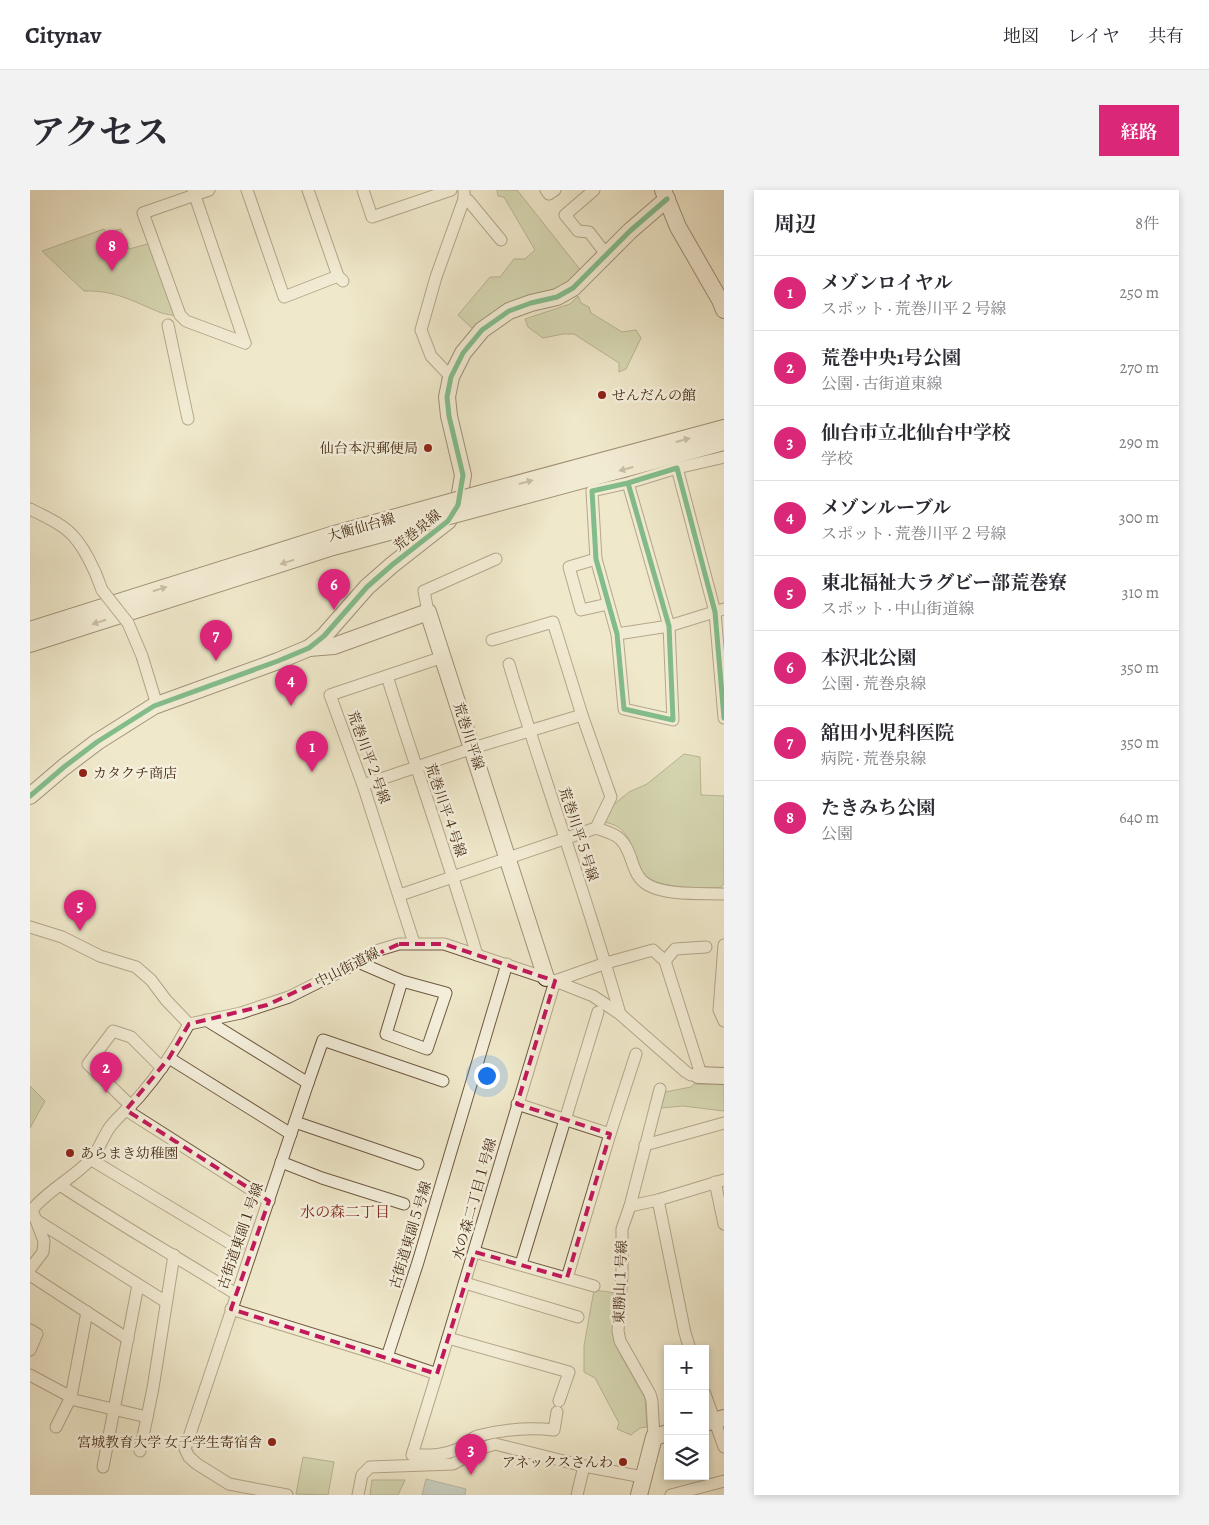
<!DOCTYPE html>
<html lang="ja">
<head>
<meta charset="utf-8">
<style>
	:root { --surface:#fff; --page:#f2f2f3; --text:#2b2b33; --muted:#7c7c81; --line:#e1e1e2; --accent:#db2777 }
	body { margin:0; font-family:Alegreya,"Noto Serif JP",serif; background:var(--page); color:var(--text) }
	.controls { position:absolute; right:15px; bottom:15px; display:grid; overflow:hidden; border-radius:0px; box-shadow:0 2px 8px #0003 }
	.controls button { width:45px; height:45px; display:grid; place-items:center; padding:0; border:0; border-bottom:1px solid var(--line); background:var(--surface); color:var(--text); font:25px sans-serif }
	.you { position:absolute; left:456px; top:885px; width:18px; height:18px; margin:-12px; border:4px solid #fff; border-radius:50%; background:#1a73e8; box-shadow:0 0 0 8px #1a73e833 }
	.badge { display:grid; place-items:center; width:32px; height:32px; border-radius:50%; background:var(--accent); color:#fff; font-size:16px; font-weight:700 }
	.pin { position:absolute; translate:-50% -41px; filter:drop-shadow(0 1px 2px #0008) }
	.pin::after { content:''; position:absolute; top:26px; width:18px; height:15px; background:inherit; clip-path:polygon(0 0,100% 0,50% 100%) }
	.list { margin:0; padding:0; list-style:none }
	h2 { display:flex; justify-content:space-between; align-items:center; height:65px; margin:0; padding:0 20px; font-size:21px }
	h2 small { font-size:16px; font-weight:400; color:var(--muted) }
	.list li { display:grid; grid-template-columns:32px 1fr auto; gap:15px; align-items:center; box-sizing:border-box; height:75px; padding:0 20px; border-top:1px solid var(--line) }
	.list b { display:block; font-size:19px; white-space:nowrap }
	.list p { margin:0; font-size:16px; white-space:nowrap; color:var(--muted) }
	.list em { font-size:16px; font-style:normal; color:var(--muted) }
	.icon { flex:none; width:28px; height:28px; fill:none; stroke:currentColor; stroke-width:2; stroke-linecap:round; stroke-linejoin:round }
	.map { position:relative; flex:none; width:694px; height:1305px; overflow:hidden; border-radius:0px }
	header { display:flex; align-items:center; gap:30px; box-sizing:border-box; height:70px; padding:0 25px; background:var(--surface); border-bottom:1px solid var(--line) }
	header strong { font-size:24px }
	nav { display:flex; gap:28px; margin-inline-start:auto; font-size:18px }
	.intro { display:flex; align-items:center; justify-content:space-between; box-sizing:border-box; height:120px; padding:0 30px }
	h1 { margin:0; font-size:35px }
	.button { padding:12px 22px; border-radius:0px; background:var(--accent); color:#fff; font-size:18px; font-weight:700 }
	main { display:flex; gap:30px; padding:0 30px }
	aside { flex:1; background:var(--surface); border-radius:0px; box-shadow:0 2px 8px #0003 }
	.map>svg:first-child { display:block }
</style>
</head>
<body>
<header>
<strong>Citynav</strong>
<nav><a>地図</a><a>レイヤ</a><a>共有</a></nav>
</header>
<div class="intro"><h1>アクセス</h1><a class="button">経路</a></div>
<main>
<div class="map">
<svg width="694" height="1305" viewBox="0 0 694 1305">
	<rect width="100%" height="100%" fill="#efe8ca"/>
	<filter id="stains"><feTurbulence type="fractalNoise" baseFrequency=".004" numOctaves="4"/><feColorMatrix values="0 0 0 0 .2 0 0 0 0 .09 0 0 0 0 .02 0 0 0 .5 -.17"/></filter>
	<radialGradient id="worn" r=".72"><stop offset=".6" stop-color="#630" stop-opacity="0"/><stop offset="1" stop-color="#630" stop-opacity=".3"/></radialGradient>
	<g fill="#b9c697" stroke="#7e7854">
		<polygon points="467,0 487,0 552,82 528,101 443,139 428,125 460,87 470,87 484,69 495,69 505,60 474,7 468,6"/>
		<path d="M74 39 76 43 91 39 99 59 121 53 148 127C142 124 135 125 129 122 102 111 85 100 54 101L12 61Z"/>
		<polygon points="548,106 551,113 559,117 561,123 592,142 606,140 611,148 596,179 589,182 589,173 544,144 533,144 513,148 498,137 495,129 540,114"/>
		<path d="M654 564 670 567 671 605 694 606V694L691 697C675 699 628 698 616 686 597 667 608 638 574 632L582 616 599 602 617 594Z"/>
		<polygon points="664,894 694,894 694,921 653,916 631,918 635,902 661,897"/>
		<polygon points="0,896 15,911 0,938"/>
		<polygon points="564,1100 586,1103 584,1148 589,1162 615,1208 617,1237 610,1238 601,1245 587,1239 589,1233 565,1188 554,1182 554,1156"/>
		<polygon points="273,1267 304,1272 298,1305 266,1304"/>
		<polygon points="342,1290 375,1290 368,1305 340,1305"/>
	</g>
	<polygon fill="#a0bdc2" stroke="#7b827c" points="396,1289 436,1299 435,1305 392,1305"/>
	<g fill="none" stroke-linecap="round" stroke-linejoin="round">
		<defs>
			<g id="street">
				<polyline points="163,0 215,153"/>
				<polyline points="179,0 113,23 150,125 156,131 215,153"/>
				<polyline points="217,0 254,107 308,86"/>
				<polyline points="278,0 308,86 313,91"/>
				<polyline points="333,0 342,27 421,0"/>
				<polyline points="516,0 519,4 525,0"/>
				<polyline points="564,0 535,25 548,41 559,42 576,64"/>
				<polyline points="434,9 438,10 471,50"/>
				<polyline points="138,135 158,229"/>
				<polyline points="421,187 401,166 391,140 406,87 434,9 434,0"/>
				<polyline points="647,278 694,267"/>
				<polyline points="598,293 639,436 643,530 594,519 587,444 566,369 562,301 598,293 647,278 685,422 694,528"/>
				<path d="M0 319C12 325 26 331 37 340 53 353 66 382 72 400"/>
				<polyline points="566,369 539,377 551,420 578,414"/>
				<polyline points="398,422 394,401 466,369"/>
				<polyline points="98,433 112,466 127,515"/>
				<polyline points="587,444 639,436 694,419"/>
				<polyline points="462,450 523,432 552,525 581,607 566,638"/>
				<path d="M479 474C514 591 557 706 590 824"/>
				<path d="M357 486C386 579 419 671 447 765"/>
				<polyline points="333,595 443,558 552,525"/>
				<path d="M566 638C574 641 584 643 590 649 604 662 600 685 618 695 638 706 671 703 694 704"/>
				<polyline points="370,705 566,638"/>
				<polyline points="0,737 32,747 70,766 106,777 121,790 136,810 159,834 211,823 259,807 317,778 349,760 369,754 414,754 525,791 563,806 590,824 656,882 661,885 668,885 669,878 635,771 623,760 576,773 525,791 407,1184 357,1167"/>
				<polyline points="384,753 333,595 300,505 413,467"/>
				<polyline points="694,755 689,820 694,831"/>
				<polyline points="635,771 645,759 676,757"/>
				<polyline points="328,772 372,791 356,844 397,859 416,803 372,791"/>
				<path d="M176 830 278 893C237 1015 196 1136 155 1259L159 1267 167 1274 199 1294 257 1305"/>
				<polyline points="139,868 261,944"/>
				<polyline points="278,893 293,850 413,891"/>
				<polyline points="487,914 580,944"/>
				<polyline points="101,916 58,874 83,841 101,847 132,878"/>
				<polyline points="96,920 239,1011"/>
				<polyline points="265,932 388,974"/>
				<polyline points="615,955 694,933"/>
				<polyline points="60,969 208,1058"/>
				<polyline points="251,972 292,988 374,1014"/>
				<polyline points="685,992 694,1034"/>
				<path d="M30 995C87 1033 147 1067 206 1104"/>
				<polyline points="628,1010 655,1143 660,1159"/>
				<polyline points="600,1016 628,1010 694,990"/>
				<polyline points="6,1030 136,1112"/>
				<polyline points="445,1062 564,1096"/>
				<polyline points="491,1074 568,822"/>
				<path d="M0 1079 13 1062 14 1051 2 1020C18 1000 42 989 60 970 70 959 72 948 80 937 88 926 100 917 109 907 129 884 145 860 159 834"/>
				<polyline points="0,1085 98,1149"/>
				<polyline points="537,1088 580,944 606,864"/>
				<polyline points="435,1093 548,1127"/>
				<polyline points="201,1119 357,1167 388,1072 477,774"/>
				<polyline points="0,1140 7,1144 0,1160"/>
				<polyline points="418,1148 539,1182 529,1211"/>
				<path d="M407 1184 382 1265C398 1265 413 1266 428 1259 434 1255 440 1249 447 1246 471 1240 500 1237 524 1240L527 1222"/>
				<polyline points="0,1185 41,1207"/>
				<polyline points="675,1204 694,1257"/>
				<polyline points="40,1209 117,1227"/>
				<polyline points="26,1237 41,1207 57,1122"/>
				<polyline points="624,1247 622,1211 620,1204 590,1151 588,1141 592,1085 592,1039 600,1016 630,899"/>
				<polyline points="110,1261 123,1198 144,1065"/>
				<polyline points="73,1277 108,1095"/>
				<polyline points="328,1305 332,1285 340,1277 423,1274 452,1258 465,1254 554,1276 613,1287"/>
				<polyline points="547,1305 554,1276"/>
				<polyline points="641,1305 694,1291"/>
			</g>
			<g id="secondary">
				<polyline points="633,0 648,37 690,110 694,120"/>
				<polyline points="449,304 694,238"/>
				<polyline points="453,317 694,252"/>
				<polyline points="0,440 301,345"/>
				<polyline points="0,454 303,357"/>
				<polyline points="279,458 304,456 398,422 516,788"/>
				<polyline points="0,606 34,577 67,552 124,516 248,471 279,458 294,446 337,397 362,375 418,331 428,315 433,285 419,226 417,207 421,187 433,163 452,140 479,121 501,113 527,107 543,98 600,41 637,9"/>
				<polyline points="668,885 694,886"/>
				<polyline points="675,1233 694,1228"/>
				<polyline points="609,1305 624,1247 638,1243"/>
			</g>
		</defs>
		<use href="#street" stroke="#6f5940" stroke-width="13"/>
		<use href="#secondary" stroke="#442912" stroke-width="18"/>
		<use href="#street" stroke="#f5f0dd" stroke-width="11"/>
		<use href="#secondary" stroke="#f5f0dd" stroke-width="16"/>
		<defs>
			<polyline id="street-bridge" points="72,400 98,433"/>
			<g id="secondary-bridge">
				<polyline points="301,345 449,304"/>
				<polyline points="303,357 453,317"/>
			</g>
		</defs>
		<use href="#street-bridge" stroke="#6f5940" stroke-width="13" stroke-linecap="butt"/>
		<use href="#secondary-bridge" stroke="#442912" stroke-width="18" stroke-linecap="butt"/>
		<use href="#street-bridge" stroke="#f5f0dd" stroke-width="11"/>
		<use href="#secondary-bridge" stroke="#f5f0dd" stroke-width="16"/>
		<defs>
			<g id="cycleway">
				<polyline points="598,293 639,436 643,530 594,519 587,444 566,369 562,301 598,293 647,278 685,422 694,528"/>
				<polyline points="0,606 34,577 67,552 124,516 248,471 279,458 294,446 337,397 362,375 418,331 428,315 433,285 419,226 417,207 421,187 433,163 452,140 479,121 501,113 527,107 543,98 600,41 637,9"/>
			</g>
		</defs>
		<use href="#cycleway" stroke="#f5f0dd" stroke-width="8"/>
		<use href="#cycleway" stroke="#00873e" stroke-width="5"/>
	</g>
	<defs><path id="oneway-solid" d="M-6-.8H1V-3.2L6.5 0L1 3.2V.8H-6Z" transform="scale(1.25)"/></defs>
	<g fill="#9c8c78">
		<use href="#oneway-solid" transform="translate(653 250) rotate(-15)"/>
		<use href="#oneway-solid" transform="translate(596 279) rotate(165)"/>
		<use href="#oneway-solid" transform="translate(496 292) rotate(-15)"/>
		<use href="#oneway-solid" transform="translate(257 372) rotate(162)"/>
		<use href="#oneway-solid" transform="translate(130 399) rotate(-18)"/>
		<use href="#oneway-solid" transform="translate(69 432) rotate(162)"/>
	</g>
	<path d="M0 0H694V1305H0ZM369 754H414L525 791 487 914 580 944 537 1088 445 1062 407 1184 201 1119 239 1011 96 920 139 868 159 834 237 815Z" fill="#efe8ca" fill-opacity=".55" fill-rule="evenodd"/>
	<path fill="none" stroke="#c2185b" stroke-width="4" stroke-dasharray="10 6" stroke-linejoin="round" d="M369 754H414L525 791 487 914 580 944 537 1088 445 1062 407 1184 201 1119 239 1011 96 920 139 868 159 834 237 815Z"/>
	<g fill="#8f2418" stroke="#f5f0dd" stroke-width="2">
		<circle cx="572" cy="205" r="5"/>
		<circle cx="398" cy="258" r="5"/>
		<circle cx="53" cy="583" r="5"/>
		<circle cx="40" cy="963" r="5"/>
		<circle cx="242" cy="1252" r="5"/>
		<circle cx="593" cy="1272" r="5"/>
	</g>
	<g text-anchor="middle" stroke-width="5" stroke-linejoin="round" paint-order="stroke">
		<g font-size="14" fill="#442912" stroke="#f5f0dd" text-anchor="start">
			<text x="582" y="210">せんだんの館</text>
			<text x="388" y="263" text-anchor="end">仙台本沢郵便局</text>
			<text x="63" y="588">カタクチ商店</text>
			<text x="50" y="968">あらまき幼稚園</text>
			<text x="232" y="1257" text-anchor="end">宮城教育大学 女子学生寄宿舎</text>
			<text x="583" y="1277" text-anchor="end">アネックスさんわ</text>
		</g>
		<g font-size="14" fill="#442912" stroke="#f5f0dd">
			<text transform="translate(331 337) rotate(-16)" y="5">大衡仙台線</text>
			<text transform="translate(387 340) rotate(-39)" y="5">荒巻泉線</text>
			<text transform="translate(439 546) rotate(72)" y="5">荒巻川平線</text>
			<text transform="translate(339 567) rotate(70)" y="5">荒巻川平２号線</text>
			<text transform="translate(416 620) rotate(71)" y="5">荒巻川平４号線</text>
			<text transform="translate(549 644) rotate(72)" y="5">荒巻川平５号線</text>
			<text transform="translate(317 777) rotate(-27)" y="5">中山街道線</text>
			<text transform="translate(444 1009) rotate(-74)" y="5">水の森二丁目１号線</text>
			<text transform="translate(380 1045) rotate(-73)" y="5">古街道東副５号線</text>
			<text transform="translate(210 1046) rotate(-71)" y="5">古街道東副１号線</text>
			<text transform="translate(590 1092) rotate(-88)" y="5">東勝山１号線</text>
		</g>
		<g font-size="15" fill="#7a1f14" stroke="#f5f0dd">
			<text x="315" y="1027">水の森二丁目</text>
		</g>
	</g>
	<rect width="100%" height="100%" filter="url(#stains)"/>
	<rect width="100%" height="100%" fill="url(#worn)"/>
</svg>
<div class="controls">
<button>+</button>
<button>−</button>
<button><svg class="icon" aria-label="layers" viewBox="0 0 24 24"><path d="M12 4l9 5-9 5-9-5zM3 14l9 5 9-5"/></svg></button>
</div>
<div class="you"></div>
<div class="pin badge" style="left:282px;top:582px">1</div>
<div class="pin badge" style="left:76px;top:903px">2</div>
<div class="pin badge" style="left:441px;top:1285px">3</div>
<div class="pin badge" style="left:261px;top:516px">4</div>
<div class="pin badge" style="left:50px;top:741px">5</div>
<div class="pin badge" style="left:304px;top:420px">6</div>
<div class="pin badge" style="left:186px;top:471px">7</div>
<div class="pin badge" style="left:82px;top:81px">8</div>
</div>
<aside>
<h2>周辺<small>8件</small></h2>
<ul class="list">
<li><span class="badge">1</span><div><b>メゾンロイヤル</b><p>スポット · 荒巻川平２号線</p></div><em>250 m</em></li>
<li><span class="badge">2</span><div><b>荒巻中央1号公園</b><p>公園 · 古街道東線</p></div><em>270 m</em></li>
<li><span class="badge">3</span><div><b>仙台市立北仙台中学校</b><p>学校</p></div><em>290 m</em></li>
<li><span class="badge">4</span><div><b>メゾンルーブル</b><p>スポット · 荒巻川平２号線</p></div><em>300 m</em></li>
<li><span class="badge">5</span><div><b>東北福祉大ラグビー部荒巻寮</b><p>スポット · 中山街道線</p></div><em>310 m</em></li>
<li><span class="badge">6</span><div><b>本沢北公園</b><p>公園 · 荒巻泉線</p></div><em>350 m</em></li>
<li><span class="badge">7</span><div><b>舘田小児科医院</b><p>病院 · 荒巻泉線</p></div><em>350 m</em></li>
<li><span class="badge">8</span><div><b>たきみち公園</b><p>公園</p></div><em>640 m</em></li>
</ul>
</aside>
</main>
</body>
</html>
